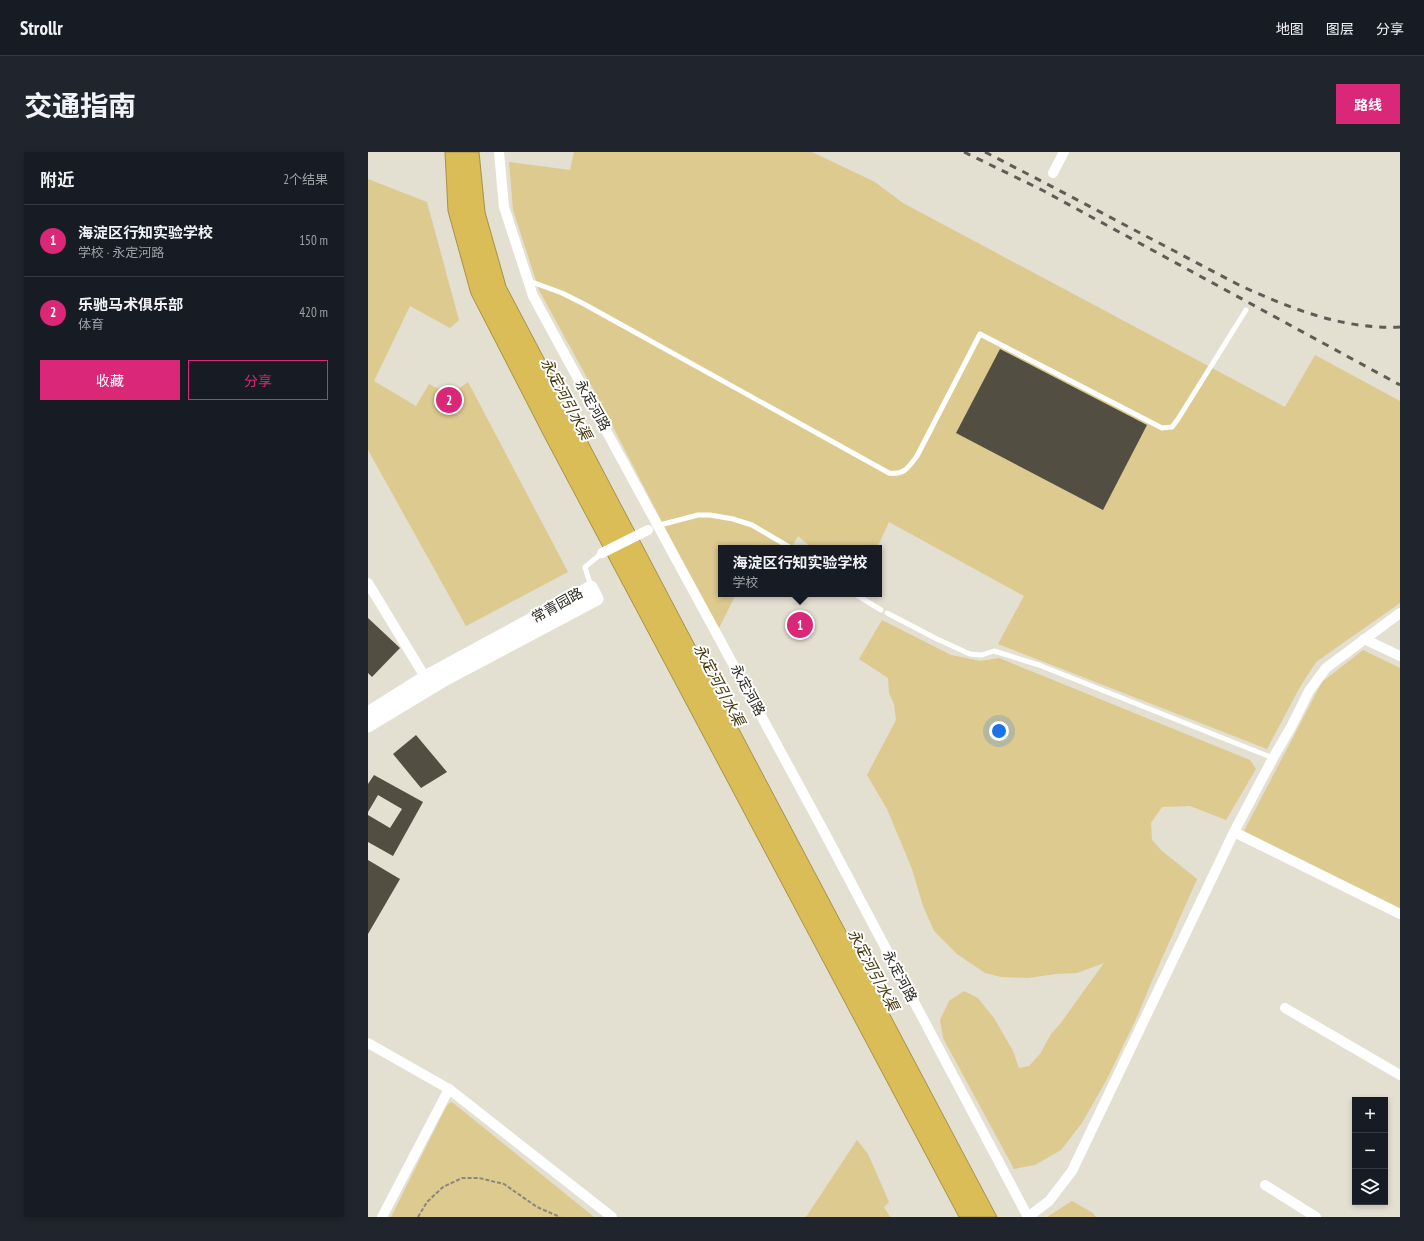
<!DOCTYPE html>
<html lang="zh">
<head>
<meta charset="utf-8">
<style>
	:root { --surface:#171b24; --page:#20242c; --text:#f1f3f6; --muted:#9ea1a6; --line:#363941; --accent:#db2777 }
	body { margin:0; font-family:"PT Sans Narrow","Noto Sans SC",sans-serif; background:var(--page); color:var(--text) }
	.controls { position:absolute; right:12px; bottom:12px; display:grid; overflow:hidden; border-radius:0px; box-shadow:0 2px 6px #0003 }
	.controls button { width:36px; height:36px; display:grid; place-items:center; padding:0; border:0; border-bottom:1px solid var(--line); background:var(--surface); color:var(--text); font:20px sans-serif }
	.you { position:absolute; left:631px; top:579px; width:14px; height:14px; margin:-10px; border:3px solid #fff; border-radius:50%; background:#1a73e8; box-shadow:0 0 0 6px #1a73e833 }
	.badge { display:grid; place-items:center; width:26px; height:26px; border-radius:50%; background:var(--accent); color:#fff; font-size:13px; font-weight:700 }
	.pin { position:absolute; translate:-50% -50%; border:2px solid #fff; box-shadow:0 1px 4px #0006 }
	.popup { position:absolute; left:350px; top:393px; width:164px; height:52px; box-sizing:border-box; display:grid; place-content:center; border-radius:0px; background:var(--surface); filter:drop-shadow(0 1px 3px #0005); font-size:13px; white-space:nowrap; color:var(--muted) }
	.popup b { font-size:15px; color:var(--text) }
	.popup::after { content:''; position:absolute; left:50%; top:100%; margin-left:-8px; border:8px solid transparent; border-top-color:var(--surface) }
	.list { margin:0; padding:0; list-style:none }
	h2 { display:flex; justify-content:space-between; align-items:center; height:52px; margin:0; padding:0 16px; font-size:17px }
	h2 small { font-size:13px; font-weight:400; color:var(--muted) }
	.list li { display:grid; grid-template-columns:26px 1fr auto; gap:12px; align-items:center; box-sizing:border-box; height:72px; padding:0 16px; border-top:1px solid var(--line) }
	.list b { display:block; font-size:15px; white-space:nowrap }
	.list p { margin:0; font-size:13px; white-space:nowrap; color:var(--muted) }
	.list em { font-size:13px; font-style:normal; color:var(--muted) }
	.actions { display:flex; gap:8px; padding:12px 16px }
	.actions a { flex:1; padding:9px 0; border:1px solid var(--accent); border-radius:0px; text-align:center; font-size:14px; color:var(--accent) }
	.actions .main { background:var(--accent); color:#fff }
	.icon { flex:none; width:22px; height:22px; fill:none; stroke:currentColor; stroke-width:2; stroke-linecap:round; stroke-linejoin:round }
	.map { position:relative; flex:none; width:1032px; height:1065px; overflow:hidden; border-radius:0px }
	header { display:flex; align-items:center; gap:24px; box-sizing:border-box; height:56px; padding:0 20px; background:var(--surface); border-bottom:1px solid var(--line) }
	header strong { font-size:19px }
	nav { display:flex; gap:22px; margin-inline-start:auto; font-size:14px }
	.intro { display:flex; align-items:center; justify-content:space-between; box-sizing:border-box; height:96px; padding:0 24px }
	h1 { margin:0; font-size:28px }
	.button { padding:10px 18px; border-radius:0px; background:var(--accent); color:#fff; font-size:14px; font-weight:700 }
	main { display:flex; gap:24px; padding:0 24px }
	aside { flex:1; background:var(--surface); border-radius:0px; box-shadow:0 2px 6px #0003 }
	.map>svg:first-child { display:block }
</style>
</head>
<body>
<header>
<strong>Strollr</strong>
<nav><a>地图</a><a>图层</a><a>分享</a></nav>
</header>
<div class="intro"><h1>交通指南</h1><a class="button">路线</a></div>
<main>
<aside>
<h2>附近<small>2个结果</small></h2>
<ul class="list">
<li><span class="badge">1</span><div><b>海淀区行知实验学校</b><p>学校 · 永定河路</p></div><em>150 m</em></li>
<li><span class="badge">2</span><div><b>乐驰马术俱乐部</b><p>体育</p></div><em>420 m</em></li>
</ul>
<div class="actions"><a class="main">收藏</a><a>分享</a></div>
</aside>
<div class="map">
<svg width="1032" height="1065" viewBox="0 0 1032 1065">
	<rect width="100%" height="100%" fill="#e3dfd1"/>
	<g fill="#dcca8f">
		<polygon points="206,0 444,0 507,30 535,51 917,255 947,203 1032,249 1032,451 948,510 932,535 899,597 630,492 656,444 521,370 509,396 444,396 430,384 423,396 353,396 353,442 368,442 350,478 230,246 171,138 145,58 141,10 202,18"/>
		<polygon points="0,27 59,50 91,168 82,176 42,154 6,229 48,254 61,232 82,243 100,230 200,420 98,474 0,298"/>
		<polygon points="514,468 583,503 612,509 631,506 882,608 888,617 858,668 822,654 794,655 783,671 784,688 794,699 829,727 787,822 768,867 739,927 714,971 693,998 667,1013 646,1017 575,886 572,868 581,849 596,839 610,846 626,866 645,899 651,916 661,914 672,902 683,882 692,872 736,811 709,821 688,822 660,826 633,825 617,821 589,802 566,779 555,754 544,717 519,657 499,623 528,568 526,552 521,541 520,526 491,507"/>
		<polygon points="995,498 1032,516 1032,756 876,679 954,530"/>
		<polygon points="84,950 226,1065 23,1065 79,953"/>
		<polygon points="489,988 500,1002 521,1050 516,1055 522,1065 438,1065"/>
		<polygon points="704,1049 725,1061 728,1065 679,1065"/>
	</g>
	<polygon fill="#dabd57" stroke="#a59147" points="77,0 111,0 117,60 138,134 383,600 629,1065 591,1065 177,286 103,142 80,59"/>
	<g fill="#524e42">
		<polygon points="632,197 779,273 735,358 588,281"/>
		<polygon points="0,466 32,496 4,525 0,521"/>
		<polygon points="48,583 79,620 53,636 25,602"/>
		<polygon points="6,623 55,650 25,704 0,690 0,663 22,676 34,657 10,643 0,660 0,632"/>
		<polygon points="0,708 32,727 0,782"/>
	</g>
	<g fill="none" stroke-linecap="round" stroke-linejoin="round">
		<polyline stroke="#89867c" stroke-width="2" stroke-dasharray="4 2" stroke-linecap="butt" points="50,1065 59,1050 75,1035 94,1026 111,1026 136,1032 169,1055 192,1065"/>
		<g stroke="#fff" stroke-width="5">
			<path d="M161 129 194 141 216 152 521 321C536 323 540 316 549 304L612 182 794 276 804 275 810 267 878 158"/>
			<polyline points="288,374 330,363 342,363 365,367 384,373 423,396"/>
			<polyline points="223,435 217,415 234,401"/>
			<polyline points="487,442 513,458"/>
			<polyline points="519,461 569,487 602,502 614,503 626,499 671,513 905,606"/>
		</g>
		<g stroke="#fff" stroke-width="10">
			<polyline points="131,0 136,55 165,144 453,674 660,1065"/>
			<polyline points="685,21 696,0"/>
			<polyline points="234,401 280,378"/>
			<polyline points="0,431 57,525"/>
			<polyline points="996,487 1032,504"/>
			<polyline points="866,680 1032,762"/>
			<polyline points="917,856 1032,923"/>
			<polyline points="0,891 81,937 244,1065"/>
			<polyline points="897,1033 948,1065"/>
			<polyline points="14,1065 81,937"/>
			<polyline points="660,1065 681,1049 704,1019 866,680 905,606 923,575 941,539 958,516 1032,461"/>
		</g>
		<polyline stroke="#fff" stroke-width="13" points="0,561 57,525 223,435 229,447 78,527 0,574"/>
		<g stroke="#5e5c54" stroke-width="3" stroke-dasharray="7 7" stroke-linecap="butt">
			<polyline points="596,0 674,38 1032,233"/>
			<path d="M617 0 679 32 871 133C921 156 976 178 1032 175"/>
		</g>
	</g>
	<g text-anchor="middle" stroke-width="4" stroke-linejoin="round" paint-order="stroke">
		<g font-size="14" fill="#2a2923" stroke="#fff">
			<text transform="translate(225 253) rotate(61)" y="5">永定河路</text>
			<text transform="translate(189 453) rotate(-29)" y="5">常青园路</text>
			<text transform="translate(380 538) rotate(62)" y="5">永定河路</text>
			<text transform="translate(532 824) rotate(62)" y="5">永定河路</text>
		</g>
		<g font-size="15" font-style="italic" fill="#43370a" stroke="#fff">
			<text transform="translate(198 247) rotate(62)" y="5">永定河引水渠</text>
			<text transform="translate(351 533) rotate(62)" y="5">永定河引水渠</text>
			<text transform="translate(505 818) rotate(62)" y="5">永定河引水渠</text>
		</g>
	</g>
</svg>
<div class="controls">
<button>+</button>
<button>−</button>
<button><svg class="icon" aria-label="layers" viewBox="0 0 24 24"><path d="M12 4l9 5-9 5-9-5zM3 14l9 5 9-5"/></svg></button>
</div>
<div class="you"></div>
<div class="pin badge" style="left:432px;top:473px">1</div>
<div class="popup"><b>海淀区行知实验学校</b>学校</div>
<div class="pin badge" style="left:81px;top:248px">2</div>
</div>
</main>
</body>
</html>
